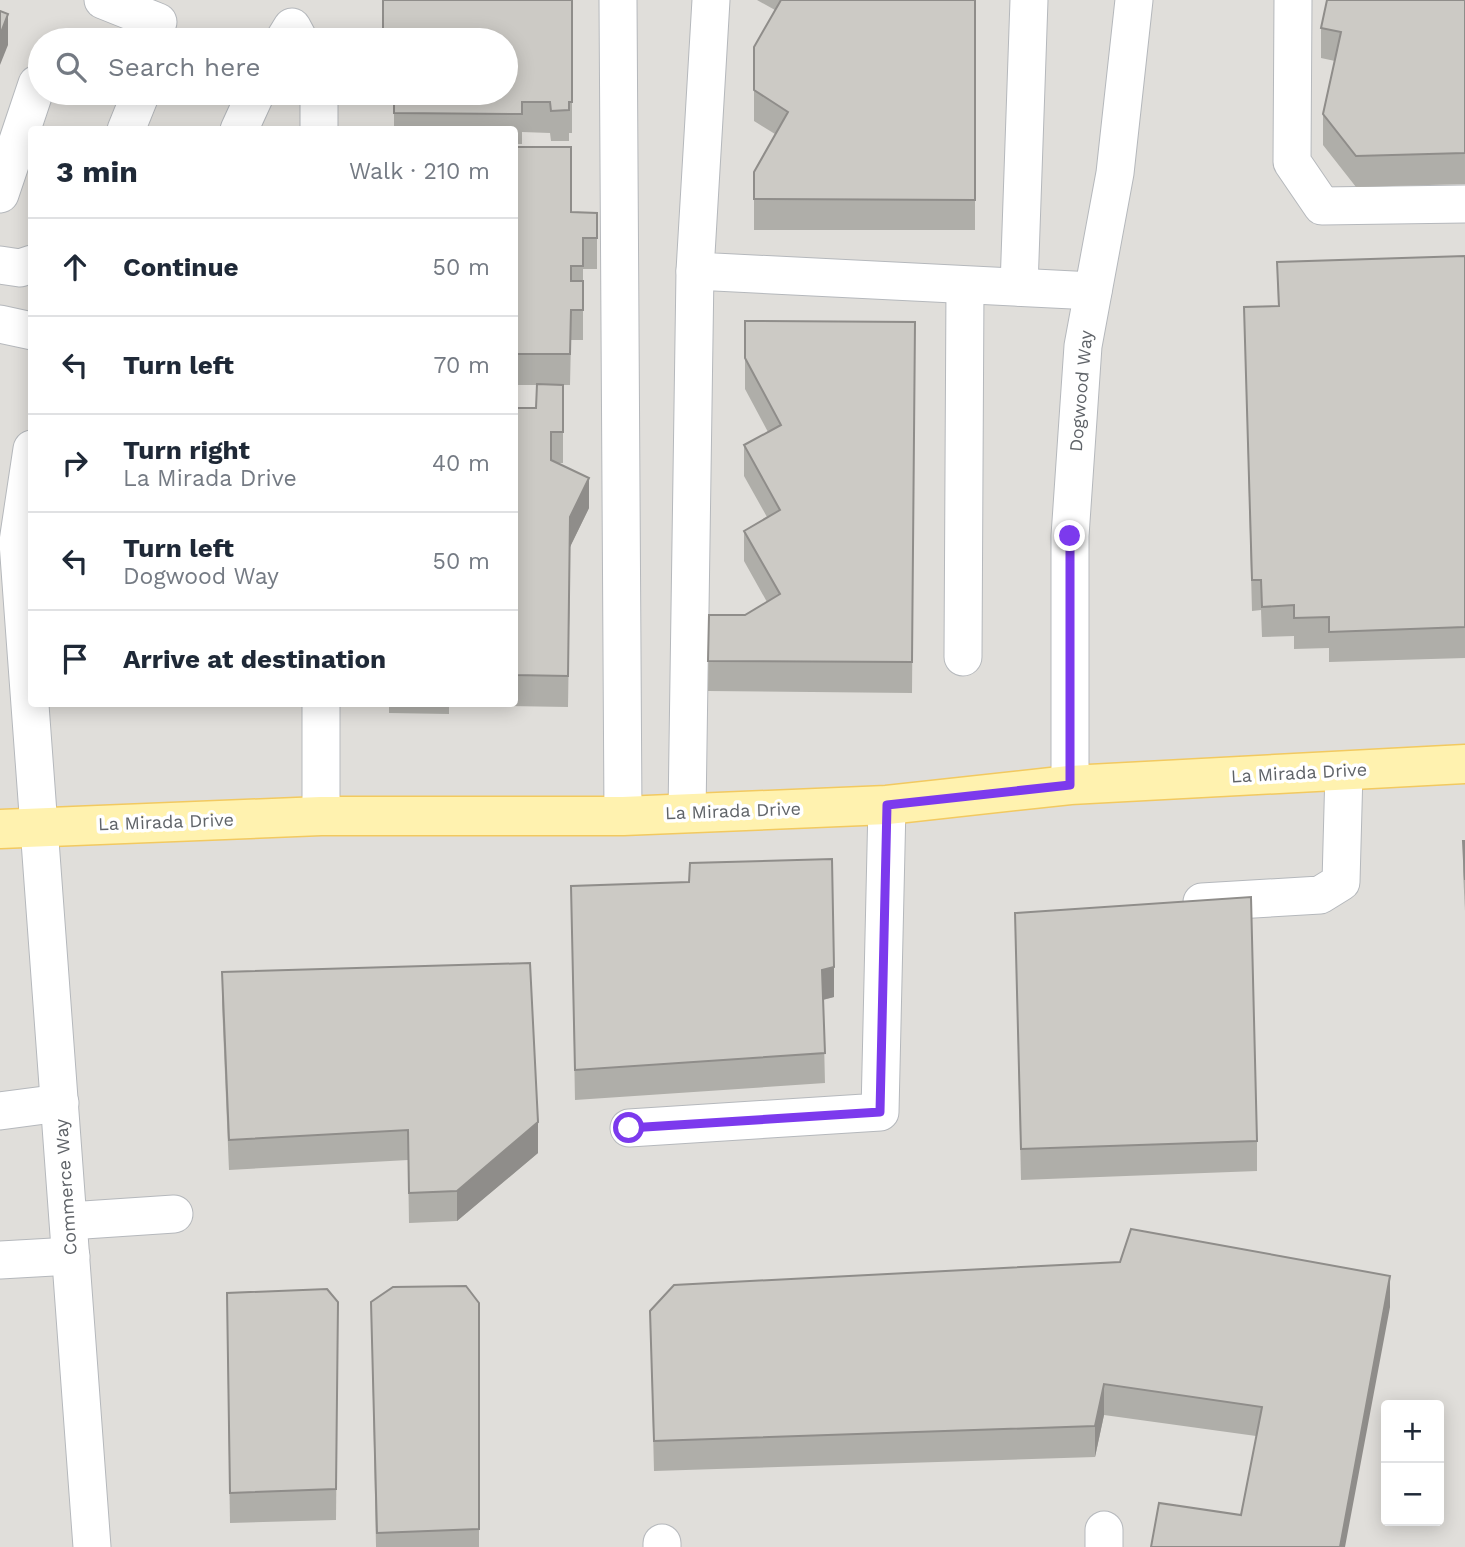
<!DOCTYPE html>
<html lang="en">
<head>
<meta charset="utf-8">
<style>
	:root { --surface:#fff; --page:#f6f6f7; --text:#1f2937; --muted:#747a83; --line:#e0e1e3 }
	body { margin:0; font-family:"Work Sans",sans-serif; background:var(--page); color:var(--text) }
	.controls { position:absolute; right:21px; bottom:21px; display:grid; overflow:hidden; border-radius:7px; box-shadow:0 4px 18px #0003 }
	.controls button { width:63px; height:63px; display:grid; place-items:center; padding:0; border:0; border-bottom:2px solid var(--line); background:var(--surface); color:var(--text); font:35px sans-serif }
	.stop { position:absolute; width:21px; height:21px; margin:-16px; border:5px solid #7c3aed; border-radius:50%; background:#fff }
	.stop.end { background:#7c3aed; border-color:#fff; box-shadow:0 2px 7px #0008 }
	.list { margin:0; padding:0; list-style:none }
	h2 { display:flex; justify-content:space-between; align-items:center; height:91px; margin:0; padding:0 28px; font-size:30px }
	h2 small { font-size:23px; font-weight:400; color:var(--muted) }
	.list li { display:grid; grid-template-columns:46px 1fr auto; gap:21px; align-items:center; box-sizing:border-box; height:98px; padding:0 28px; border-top:2px solid var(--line) }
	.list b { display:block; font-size:26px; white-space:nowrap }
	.list p { margin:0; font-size:23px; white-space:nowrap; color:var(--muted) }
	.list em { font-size:23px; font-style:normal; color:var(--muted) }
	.icon { flex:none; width:38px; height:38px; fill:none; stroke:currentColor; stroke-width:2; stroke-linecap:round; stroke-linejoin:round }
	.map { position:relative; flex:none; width:1465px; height:1547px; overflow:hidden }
	.search { position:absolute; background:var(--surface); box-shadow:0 4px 18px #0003; left:28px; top:28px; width:490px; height:77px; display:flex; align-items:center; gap:18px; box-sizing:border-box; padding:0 24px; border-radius:38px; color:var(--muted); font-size:26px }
	.panel { position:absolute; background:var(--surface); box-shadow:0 4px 18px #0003; left:28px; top:126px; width:490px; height:581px; border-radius:7px }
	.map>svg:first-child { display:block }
</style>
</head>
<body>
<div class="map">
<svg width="1465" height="1547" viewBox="0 0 1465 1547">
	<rect width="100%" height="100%" fill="#f1efe8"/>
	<path fill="#e0deda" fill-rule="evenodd" d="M0 0H1465V1547H0ZM40 40H506V93H40ZM32 130H514V704H32ZM1386 1405H1439V1521H1386Z"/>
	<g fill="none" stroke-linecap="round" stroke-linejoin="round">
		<defs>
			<g id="minor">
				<polyline points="103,0 158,22"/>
				<polyline points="618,0 623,816"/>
				<polyline points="711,0 695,271 1093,291"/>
				<polyline points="1293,0 1292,162 1322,206 1465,204"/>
				<polyline points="284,40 292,27 299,40"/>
				<polyline points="319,93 319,130"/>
				<polyline points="126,130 141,93"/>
				<polyline points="239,130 256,93"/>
				<polyline points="0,194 37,84"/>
				<polyline points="0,265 20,268 32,264"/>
				<polyline points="1019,287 1029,0"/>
				<polyline points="0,324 32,331"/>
				<polyline points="32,449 18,542 92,1547"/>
				<polyline points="963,657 965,286"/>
				<polyline points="321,704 321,816"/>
				<polyline points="1070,785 1070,536 1083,346 1115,173 1134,0"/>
				<polyline points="687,813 695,271"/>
				<polyline points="1202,902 1320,895 1341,882 1344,771"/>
				<polyline points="0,1111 60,1103"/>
				<polyline points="629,1128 880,1112 887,805"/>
				<polyline points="69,1221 174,1214"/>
				<polyline points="0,1260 71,1256"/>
				<polyline points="662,1547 662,1543"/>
				<polyline points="1104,1547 1104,1530"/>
			</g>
			<polyline id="major" points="0,829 321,816 623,816 887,805 1070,785 1465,764"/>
		</defs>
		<use href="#minor" stroke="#b5b8bc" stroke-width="39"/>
		<use href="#major" stroke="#f2c960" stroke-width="41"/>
		<use href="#minor" stroke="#fff" stroke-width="37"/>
		<use href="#major" stroke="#fff2af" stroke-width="38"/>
	</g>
	<g fill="#afaea9">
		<polygon points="572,0 572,133 569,133 569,141 551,141 550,133 522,132 522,144 514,144 514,130 394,130 394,94 382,94 382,93 506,93"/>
		<polygon points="757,0 975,0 975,230 754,230 754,172 775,134 754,121 754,47 775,10"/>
		<polygon points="1465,0 1465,184 1356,187 1323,145 1323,114 1335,61 1321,58 1321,28"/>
		<polygon points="514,147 571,212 597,213 597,269 583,269 583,340 571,340 570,385 563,385 563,463 556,463 589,508 570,547 568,707 449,705 449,714 389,713 389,704 514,704 514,408 536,408 537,385 514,385"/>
		<polygon points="1465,256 1465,658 1329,662 1329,648 1294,649 1294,636 1262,637 1261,610 1252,611 1244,307 1278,306 1277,262"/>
		<polygon points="745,321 915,322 912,693 708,691 709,615 745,615 767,602 744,561 744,531 767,517 744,476 744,445 768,432 745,389"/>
		<polygon points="1463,841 1465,841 1465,911 1463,872"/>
		<polygon points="571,886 834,997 823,1000 825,1083 575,1100"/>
		<polygon points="1015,913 1257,1141 1257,1171 1021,1180"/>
		<polygon points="222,972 538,1153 457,1221 409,1223 408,1160 229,1170 222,1003"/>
		<polygon points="338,1302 336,1520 230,1523 227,1324"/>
		<polygon points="371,1302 479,1303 479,1547 376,1547"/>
		<polygon points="1390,1307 1256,1436 1104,1415 1095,1457 654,1471 650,1311"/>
	</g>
	<g fill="#8f8d8a">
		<polygon points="8,14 8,45 0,65 0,35"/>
		<polygon points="589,478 589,508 570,547 568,707 570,517"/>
		<polygon points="834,967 834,997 822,1000 822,970"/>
		<polygon points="538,1122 538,1153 457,1221 457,1191"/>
		<polygon points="1390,1276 1390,1307 1345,1547 1340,1547"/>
		<polygon points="1104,1384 1104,1415 1095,1457 1095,1426"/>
	</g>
	<g fill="#cccac5" stroke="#8f8d8a" stroke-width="2">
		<polygon points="383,0 572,0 572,102 569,102 569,110 551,111 550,102 522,102 522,114 394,113 394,93 506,93 506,40 383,40"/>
		<polygon points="781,0 975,0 975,200 754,199 754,172 788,112 754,90 754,47"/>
		<polygon points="1327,0 1465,0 1465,153 1356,156 1323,114 1341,32 1321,28"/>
		<polygon points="0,11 8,14 0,35"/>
		<polygon points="514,147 571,147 571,212 597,213 597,238 583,238 583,266 571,266 571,281 583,281 583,310 571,310 570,354 514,354"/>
		<polygon points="1465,256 1465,627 1329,632 1329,617 1294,618 1294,605 1262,607 1261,580 1252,580 1244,307 1279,306 1277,262"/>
		<polygon points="745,321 915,322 912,662 708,661 709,615 745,615 780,594 744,531 780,510 744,445 781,425 745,358"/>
		<polygon points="537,384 563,385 563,432 551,432 551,460 589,478 570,517 568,676 514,675 514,408 536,408"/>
		<polygon points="1463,841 1465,841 1465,880"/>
		<polygon points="832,859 834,967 822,970 825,1053 575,1070 571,886 689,882 690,863"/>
		<polygon points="1251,897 1257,1141 1021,1149 1015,913"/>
		<polygon points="530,963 538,1122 457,1191 409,1193 408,1130 229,1140 222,972"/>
		<polygon points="1131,1229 1390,1276 1340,1547 1151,1547 1159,1503 1241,1515 1262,1407 1104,1384 1095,1426 654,1441 650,1311 674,1285 1120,1262"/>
		<polygon points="466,1286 479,1303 479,1529 377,1533 371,1302 393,1287"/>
		<polygon points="327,1289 338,1302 336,1489 230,1493 227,1293"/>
	</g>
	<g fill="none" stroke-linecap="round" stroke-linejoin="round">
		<polyline stroke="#7c3aed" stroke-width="9" points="629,1128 880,1112 887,805 1070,785 1070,536"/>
	</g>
	<g text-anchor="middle" stroke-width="7" stroke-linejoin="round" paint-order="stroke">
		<g font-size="18" fill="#5f6368" stroke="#fff">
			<text transform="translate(1081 391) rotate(-85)" y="6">Dogwood Way</text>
			<text transform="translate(1299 773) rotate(-3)" y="6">La Mirada Drive</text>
			<text transform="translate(733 811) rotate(-2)" y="6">La Mirada Drive</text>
			<text transform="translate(166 822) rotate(-2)" y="6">La Mirada Drive</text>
			<text transform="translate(66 1187) rotate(-94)" y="6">Commerce Way</text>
		</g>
	</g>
</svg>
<div class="controls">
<button>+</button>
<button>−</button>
</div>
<div class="stop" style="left:629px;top:1128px"></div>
<div class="stop end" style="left:1070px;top:536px"></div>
<div class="search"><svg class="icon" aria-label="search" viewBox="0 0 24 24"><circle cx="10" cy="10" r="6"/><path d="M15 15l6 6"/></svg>Search here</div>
<section class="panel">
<h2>3 min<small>Walk · 210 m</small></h2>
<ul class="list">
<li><svg class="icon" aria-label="ahead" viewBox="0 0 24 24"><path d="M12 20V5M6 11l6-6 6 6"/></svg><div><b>Continue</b></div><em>50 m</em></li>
<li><svg class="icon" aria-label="left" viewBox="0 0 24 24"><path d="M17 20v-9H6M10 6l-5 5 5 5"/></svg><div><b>Turn left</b></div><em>70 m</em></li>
<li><svg class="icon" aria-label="right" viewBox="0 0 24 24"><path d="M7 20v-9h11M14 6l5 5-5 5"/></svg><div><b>Turn right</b><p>La Mirada Drive</p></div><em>40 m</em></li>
<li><svg class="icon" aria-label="left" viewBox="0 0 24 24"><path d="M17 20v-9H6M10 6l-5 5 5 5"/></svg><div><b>Turn left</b><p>Dogwood Way</p></div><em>50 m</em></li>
<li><svg class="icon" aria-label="arrive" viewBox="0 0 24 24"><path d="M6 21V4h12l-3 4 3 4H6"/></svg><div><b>Arrive at destination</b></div></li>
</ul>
</section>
</div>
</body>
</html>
